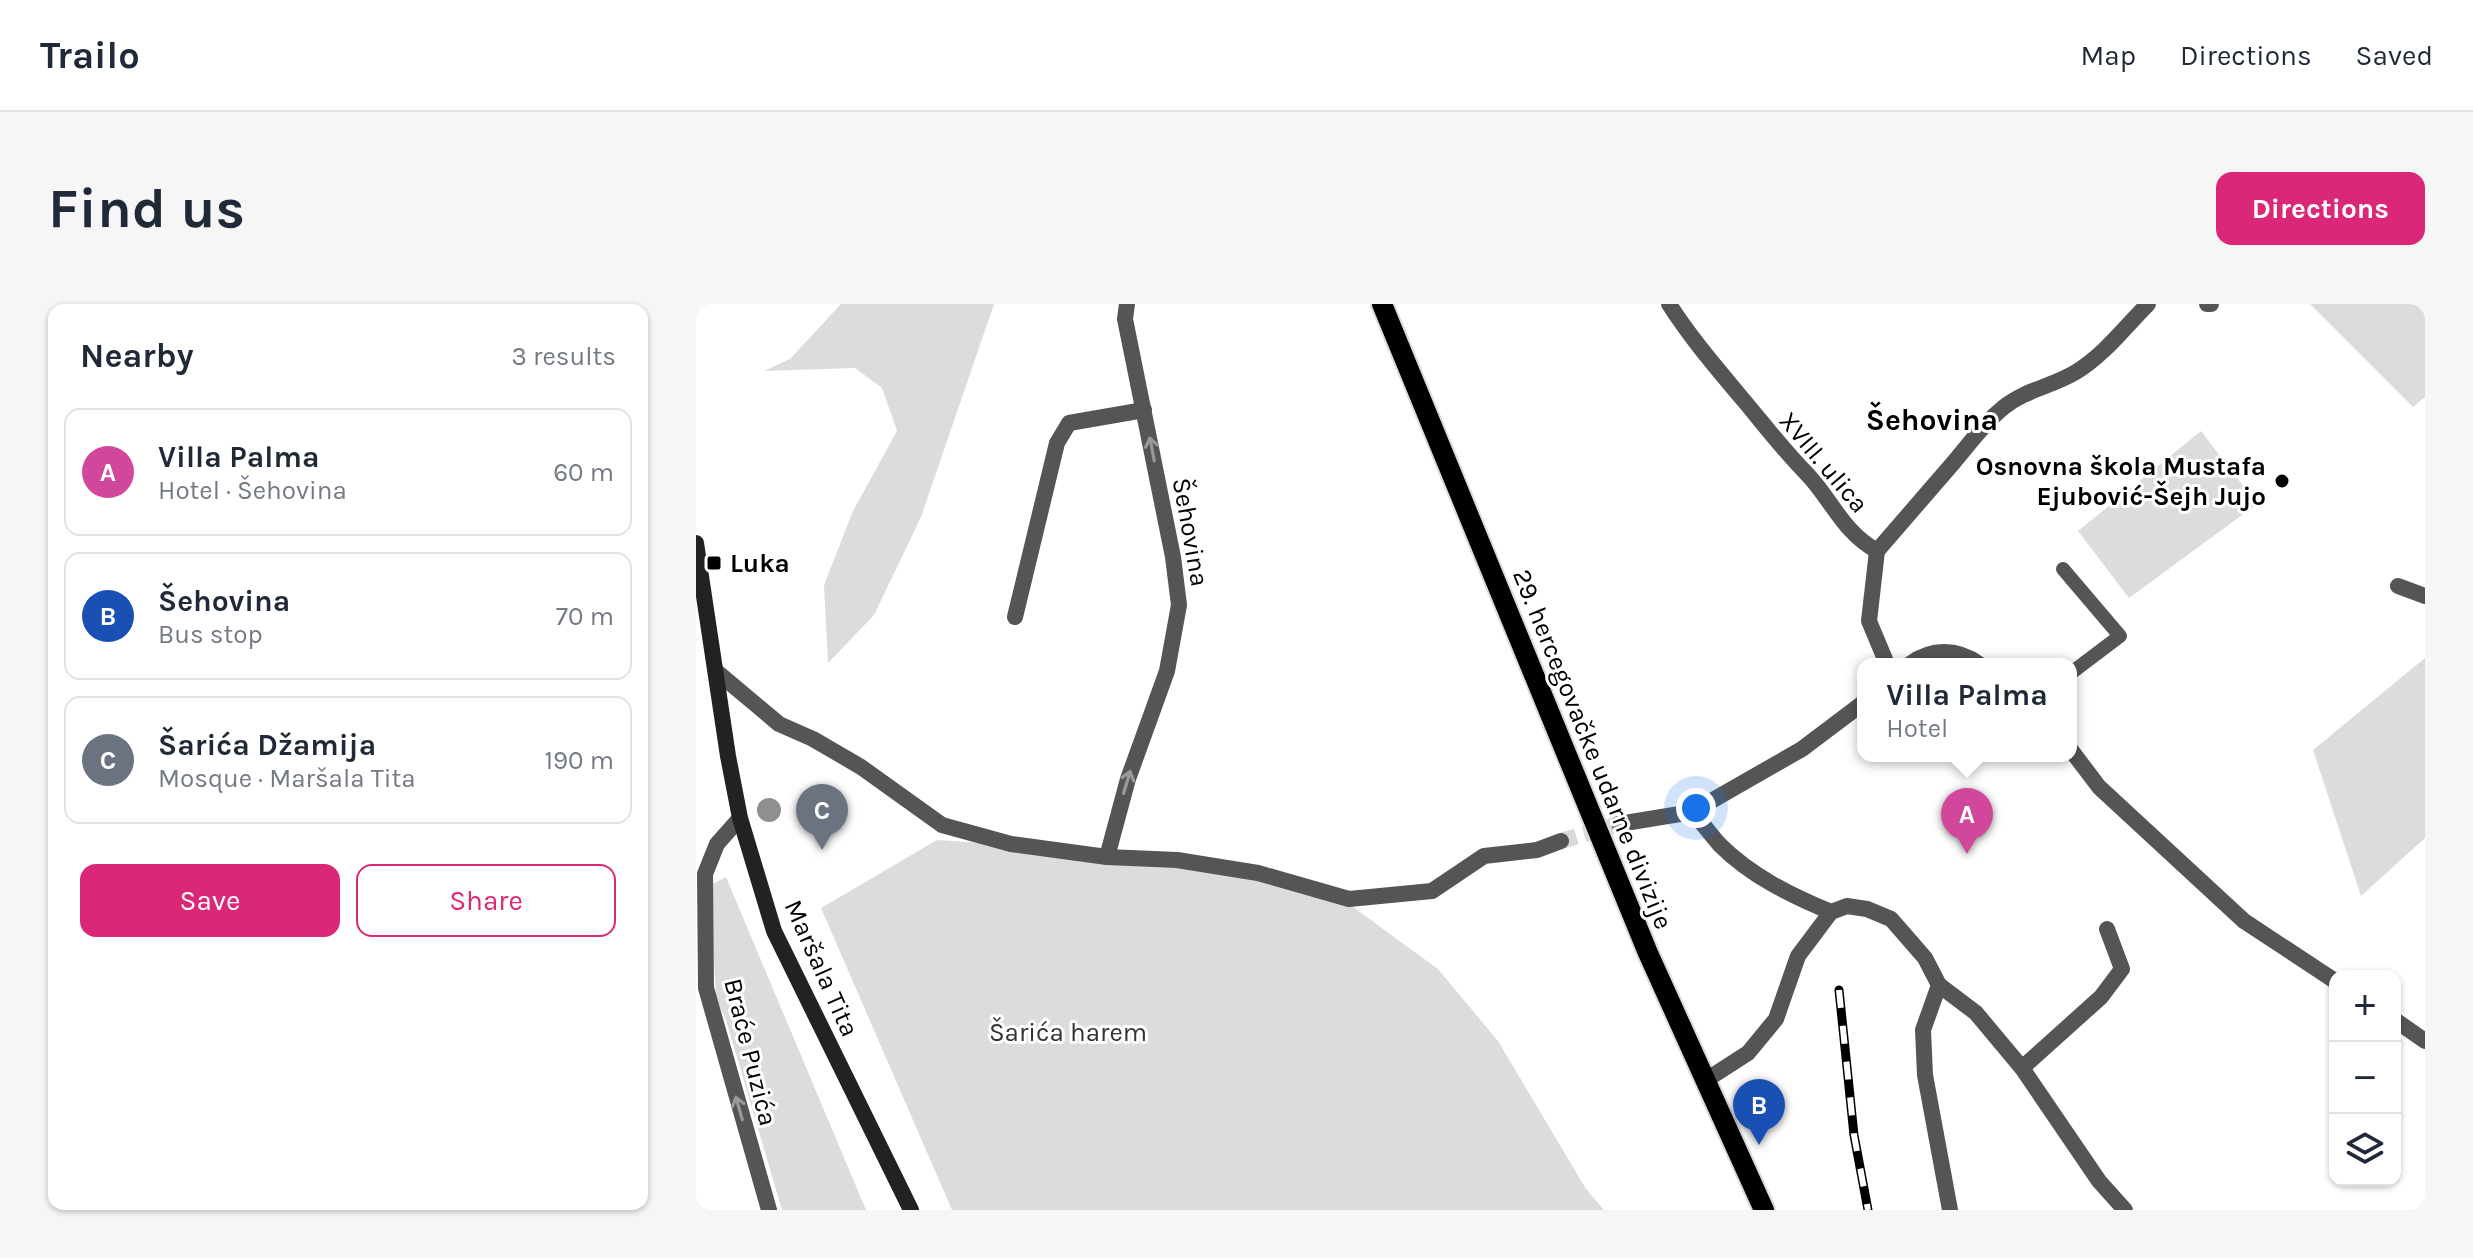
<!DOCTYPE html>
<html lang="en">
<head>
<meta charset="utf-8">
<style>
	:root { --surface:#fff; --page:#f6f6f7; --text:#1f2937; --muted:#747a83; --line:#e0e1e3; --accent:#db2777 }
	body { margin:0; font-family:Karla,sans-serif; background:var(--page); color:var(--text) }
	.controls { position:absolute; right:24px; bottom:24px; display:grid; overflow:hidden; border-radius:16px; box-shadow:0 2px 6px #0004 }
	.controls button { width:72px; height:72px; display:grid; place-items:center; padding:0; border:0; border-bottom:2px solid var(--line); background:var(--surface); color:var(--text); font:40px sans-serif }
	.you { position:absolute; left:1000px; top:504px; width:28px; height:28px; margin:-20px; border:6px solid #fff; border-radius:50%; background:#1a73e8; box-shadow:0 0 0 12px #1a73e833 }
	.badge { display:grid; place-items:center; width:52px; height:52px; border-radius:50%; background:var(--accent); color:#fff; font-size:26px; font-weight:700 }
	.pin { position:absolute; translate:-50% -66px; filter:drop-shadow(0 2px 4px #0008) }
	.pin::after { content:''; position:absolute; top:42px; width:28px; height:24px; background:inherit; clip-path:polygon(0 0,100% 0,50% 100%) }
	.popup { position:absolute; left:1161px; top:354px; width:220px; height:104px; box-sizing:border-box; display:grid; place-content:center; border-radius:16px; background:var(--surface); filter:drop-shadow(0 2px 6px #0005); font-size:26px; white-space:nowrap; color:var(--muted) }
	.popup b { font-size:30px; color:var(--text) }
	.popup::after { content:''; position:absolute; left:50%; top:100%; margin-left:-16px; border:16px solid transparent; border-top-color:var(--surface) }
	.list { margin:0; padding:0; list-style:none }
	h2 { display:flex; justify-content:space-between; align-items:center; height:104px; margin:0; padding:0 32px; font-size:34px }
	h2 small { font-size:26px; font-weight:400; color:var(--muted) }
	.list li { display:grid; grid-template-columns:52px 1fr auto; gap:24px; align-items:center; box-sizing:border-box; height:128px; margin:0 16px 16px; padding:0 16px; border:2px solid var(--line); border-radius:16px }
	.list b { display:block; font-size:30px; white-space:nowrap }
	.list p { margin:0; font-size:26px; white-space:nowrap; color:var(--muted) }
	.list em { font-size:26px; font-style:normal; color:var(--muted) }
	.actions { display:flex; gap:16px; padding:24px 32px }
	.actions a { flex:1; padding:18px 0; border:2px solid var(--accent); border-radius:16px; text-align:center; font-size:28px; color:var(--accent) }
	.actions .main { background:var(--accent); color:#fff }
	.icon { flex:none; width:44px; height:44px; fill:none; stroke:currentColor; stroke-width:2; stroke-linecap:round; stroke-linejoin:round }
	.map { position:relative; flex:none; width:1729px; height:906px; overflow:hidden; border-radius:16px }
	header { display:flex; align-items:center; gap:48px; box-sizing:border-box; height:112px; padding:0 40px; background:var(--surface); border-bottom:2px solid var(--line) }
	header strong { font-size:38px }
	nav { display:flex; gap:44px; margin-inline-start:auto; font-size:28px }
	.intro { display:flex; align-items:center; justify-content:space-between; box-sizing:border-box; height:192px; padding:0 48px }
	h1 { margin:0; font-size:56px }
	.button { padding:20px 36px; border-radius:16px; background:var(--accent); color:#fff; font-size:28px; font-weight:700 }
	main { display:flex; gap:48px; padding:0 48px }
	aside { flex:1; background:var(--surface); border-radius:16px; box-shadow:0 2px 6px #0004 }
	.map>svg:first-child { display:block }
</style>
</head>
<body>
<header>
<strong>Trailo</strong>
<nav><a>Map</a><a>Directions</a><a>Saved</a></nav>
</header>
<div class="intro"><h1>Find us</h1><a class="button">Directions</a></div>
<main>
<aside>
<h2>Nearby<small>3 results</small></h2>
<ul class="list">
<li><span class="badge" style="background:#d1479c">A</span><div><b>Villa Palma</b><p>Hotel · Šehovina</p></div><em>60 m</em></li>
<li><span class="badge" style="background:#1a4fb4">B</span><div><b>Šehovina</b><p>Bus stop</p></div><em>70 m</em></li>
<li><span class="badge" style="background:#6b7280">C</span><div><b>Šarića Džamija</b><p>Mosque · Maršala Tita</p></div><em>190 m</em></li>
</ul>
<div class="actions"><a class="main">Save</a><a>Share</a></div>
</aside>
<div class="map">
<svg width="1729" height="906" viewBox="0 0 1729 906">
	<rect width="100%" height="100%" fill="#fff"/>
	<g fill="#dcdcdc">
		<polygon points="145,0 298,0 225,213 178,311 132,359 128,281 157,207 201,127 186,84 159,64 68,67 94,55"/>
		<polygon points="1614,0 1729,0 1729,93 1717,103"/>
		<polygon points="1505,127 1561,200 1433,294 1382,227"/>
		<polygon points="1729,354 1729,534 1665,592 1617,446"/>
		<polygon points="241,536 335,542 590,574 653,600 742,665 802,737 890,885 908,906 256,906 125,604"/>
		<polygon points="30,573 170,906 86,906 30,716 20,695 14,581"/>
	</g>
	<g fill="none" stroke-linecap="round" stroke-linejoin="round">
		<polyline stroke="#d9d9d9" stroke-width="16" stroke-dasharray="16 8" stroke-linecap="butt" points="865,537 923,520"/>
		<defs>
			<polyline id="primary" points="686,0 952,649 1068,906"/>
		</defs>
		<use href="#primary" stroke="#dbdbdb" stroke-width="24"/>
		<polyline stroke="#555" stroke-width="14" points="1367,265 1424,332 1375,369"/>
		<g stroke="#555" stroke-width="16">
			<path d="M973 0C994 33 1019 62 1044 92 1067 119 1087 146 1112 171 1137 198 1147 228 1181 247"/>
			<polyline points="1511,0 1515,0"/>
			<path d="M1181 247C1207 217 1233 187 1258 158 1275 138 1288 119 1308 103 1329 86 1357 82 1380 68 1408 51 1429 23 1452 0"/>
			<polyline points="1181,247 1173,317 1191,360"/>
			<polyline points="1702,282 1729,292"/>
			<polyline points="319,313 361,139 373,119 448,106"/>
			<path d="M1214 360C1235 344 1261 344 1283 360"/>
			<polyline points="21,368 83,420 117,435 165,463 246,521 315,540 411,553 481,556 562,569 653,595 736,587 788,552 841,546 865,537"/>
			<polyline points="1375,446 1403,483 1548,617 1639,677"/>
			<path d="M996 508C1007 519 1014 530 1024 541 1055 572 1096 592 1135 608"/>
			<polyline points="44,514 21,540 9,570 10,684 73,906"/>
			<polyline points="923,520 996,508 1106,445 1167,399"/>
			<polyline points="411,553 432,475 471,367 483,301 477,253 429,15 431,0"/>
			<polyline points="1243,681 1280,709 1326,764 1403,877 1429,906"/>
			<polyline points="1699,716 1729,737"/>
			<polyline points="1326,764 1405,693 1426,665 1411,625"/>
			<polyline points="1010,776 1052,749 1080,715 1102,652 1135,608 1151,602 1171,605 1195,615 1229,654 1243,681 1227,726 1229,771 1254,906"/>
		</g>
		<polyline stroke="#222" stroke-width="16" points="0,239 32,452 44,514 78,627 215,906"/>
		<use href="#primary" stroke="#000" stroke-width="20"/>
		<defs>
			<polyline id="rail" points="1143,686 1158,831 1172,906"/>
		</defs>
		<use href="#rail" stroke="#000" stroke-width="9"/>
		<use href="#rail" stroke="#fff" stroke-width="6" stroke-dasharray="18" stroke-linecap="butt"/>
	</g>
	<circle fill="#8f8f8f" cx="73" cy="506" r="12"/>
	<defs><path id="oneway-shaft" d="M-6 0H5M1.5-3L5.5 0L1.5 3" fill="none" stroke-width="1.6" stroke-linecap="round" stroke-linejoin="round" transform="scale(2)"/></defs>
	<g stroke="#999">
		<use href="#oneway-shaft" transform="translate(456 145) rotate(-101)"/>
		<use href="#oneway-shaft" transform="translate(431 478) rotate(-73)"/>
		<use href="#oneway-shaft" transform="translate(43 804) rotate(-106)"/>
	</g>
	<g fill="#000" stroke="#fff" stroke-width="3">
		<circle cx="1586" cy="177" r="8"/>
		<rect x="10" y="251" width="16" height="16" rx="4"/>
	</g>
	<g text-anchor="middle" stroke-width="6" stroke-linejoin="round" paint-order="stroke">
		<g font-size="26" fill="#000" stroke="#fff">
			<text transform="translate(1128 158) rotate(50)" y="9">XVIII. ulica</text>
			<text transform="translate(495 228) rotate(80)" y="9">Šehovina</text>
			<text transform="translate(897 445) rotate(68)" y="9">29. hercegovačke udarne divizije</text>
			<text transform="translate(126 664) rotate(66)" y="9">Maršala Tita</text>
			<text transform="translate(55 748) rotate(76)" y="9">Braće Puzića</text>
		</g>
		<g font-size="26" font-weight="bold" fill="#000" stroke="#fff" text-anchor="end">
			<text x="1570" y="171">Osnovna škola Mustafa<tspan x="1570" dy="30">Ejubović-Šejh Jujo</tspan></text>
			<text x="34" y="268" text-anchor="start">Luka</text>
		</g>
		<g font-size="26" fill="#333" stroke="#fff">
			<text x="372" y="737">Šarića harem</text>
		</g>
		<g font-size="30" font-weight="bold" fill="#000" stroke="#fff">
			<text x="1236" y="126">Šehovina</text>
		</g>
	</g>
</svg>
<div class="controls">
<button>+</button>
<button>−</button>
<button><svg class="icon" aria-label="layers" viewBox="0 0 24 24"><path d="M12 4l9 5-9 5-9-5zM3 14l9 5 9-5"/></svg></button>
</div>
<div class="you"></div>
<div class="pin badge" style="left:1271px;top:550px;background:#d1479c">A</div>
<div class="popup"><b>Villa Palma</b>Hotel</div>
<div class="pin badge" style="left:1063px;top:841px;background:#1a4fb4">B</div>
<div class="pin badge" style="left:126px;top:546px;background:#6b7280">C</div>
</div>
</main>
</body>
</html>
